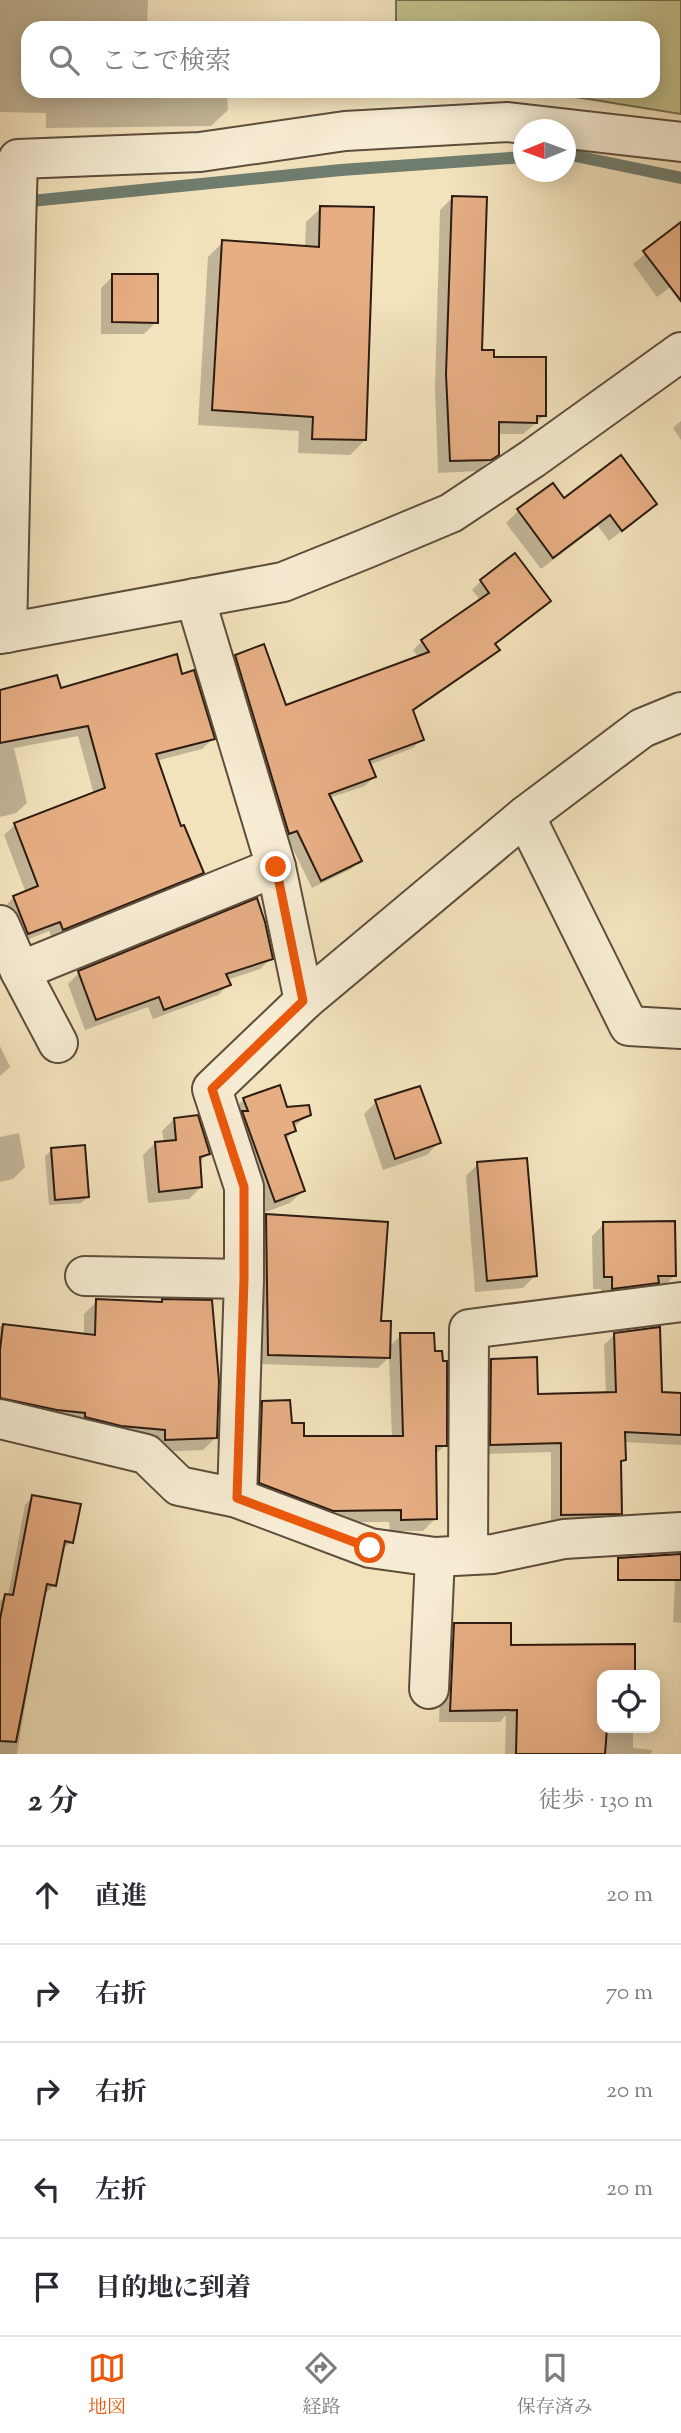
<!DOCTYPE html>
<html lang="ja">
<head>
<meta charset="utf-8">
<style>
	:root { --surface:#fff; --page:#f2f2f3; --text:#2b2b33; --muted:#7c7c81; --line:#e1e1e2; --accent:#ea580c }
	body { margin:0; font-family:"Sorts Mill Goudy","Noto Serif JP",serif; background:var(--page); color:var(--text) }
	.controls { position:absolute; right:21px; bottom:21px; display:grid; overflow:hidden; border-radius:14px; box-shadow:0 4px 18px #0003 }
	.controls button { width:63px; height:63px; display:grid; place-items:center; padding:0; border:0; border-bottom:2px solid var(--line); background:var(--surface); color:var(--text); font:35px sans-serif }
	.compass { position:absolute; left:513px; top:119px; width:63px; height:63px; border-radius:50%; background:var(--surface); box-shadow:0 4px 18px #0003; rotate:269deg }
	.stop { position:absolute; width:21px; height:21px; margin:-16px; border:5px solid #ea580c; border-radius:50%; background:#fff }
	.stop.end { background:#ea580c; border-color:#fff; box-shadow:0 2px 7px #0008 }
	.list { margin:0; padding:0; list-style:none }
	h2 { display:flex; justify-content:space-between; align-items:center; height:91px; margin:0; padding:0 28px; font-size:30px }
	h2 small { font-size:23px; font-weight:400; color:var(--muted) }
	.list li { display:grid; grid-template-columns:46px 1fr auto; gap:21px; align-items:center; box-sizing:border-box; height:98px; padding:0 28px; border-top:2px solid var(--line) }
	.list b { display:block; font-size:26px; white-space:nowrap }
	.list em { font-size:23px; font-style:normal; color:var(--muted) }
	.icon { flex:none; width:38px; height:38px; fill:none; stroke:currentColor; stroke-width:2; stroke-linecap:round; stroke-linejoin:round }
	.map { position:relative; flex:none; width:681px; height:1754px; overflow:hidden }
	.search { position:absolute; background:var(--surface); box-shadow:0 4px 18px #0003; left:21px; right:21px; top:21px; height:77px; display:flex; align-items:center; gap:18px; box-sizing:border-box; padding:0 24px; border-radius:21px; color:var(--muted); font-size:26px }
	.sheet { height:581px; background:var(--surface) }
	nav { display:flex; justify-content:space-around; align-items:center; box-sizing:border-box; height:98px; border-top:2px solid var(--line); background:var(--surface); font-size:19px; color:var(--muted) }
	nav a { display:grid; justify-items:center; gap:4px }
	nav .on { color:var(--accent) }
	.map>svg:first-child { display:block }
</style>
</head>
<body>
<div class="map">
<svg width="681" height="1754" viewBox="0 0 681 1754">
	<rect width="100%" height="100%" fill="#f3e3bd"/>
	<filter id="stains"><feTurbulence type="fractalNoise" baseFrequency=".00286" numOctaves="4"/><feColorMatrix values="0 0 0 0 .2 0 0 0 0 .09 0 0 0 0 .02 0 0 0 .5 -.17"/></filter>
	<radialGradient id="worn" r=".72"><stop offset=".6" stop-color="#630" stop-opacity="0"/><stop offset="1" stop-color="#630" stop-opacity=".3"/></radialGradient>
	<polygon fill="#c2c18c" stroke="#776e4e" stroke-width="2" points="396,0 681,0 681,114 539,91 653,91 653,28 396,28"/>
	<g fill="#0003">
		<polygon points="0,0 148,0 147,28 28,28 28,91 227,91 228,110 211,126 46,128 46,113 0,112"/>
		<polygon points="452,198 480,352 492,358 544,416 523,434 497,434 497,454 478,471 438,473 435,387 440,210"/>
		<polygon points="321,208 365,440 350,455 298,453 299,431 198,425 208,257 223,242 305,248 306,222"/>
		<polygon points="681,224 681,279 657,297 633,264"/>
		<polygon points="113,276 156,322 144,334 101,334 101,288"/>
		<polygon points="681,421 681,440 673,428"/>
		<polygon points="552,485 564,501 655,504 609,541 598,526 541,569 506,523 518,511"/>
		<polygon points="481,581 549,601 494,645 497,650 489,659 412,712 422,739 413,748 369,765 374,777 365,786 329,798 360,860 351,869 312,888 288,839 280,842 227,665 236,656 285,707 419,658 413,650 422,641 480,600 472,590"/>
		<polygon points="181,677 213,739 202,749 156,761 180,828 202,872 191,883 52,939 49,931 17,944 3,908 14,897 26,893 4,835 15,825 94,795 78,736 14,748 27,803 16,813 0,817 0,694 60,690"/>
		<polygon points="271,958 260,969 227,980 229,984 218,995 153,1019 148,1007 85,1030 68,984 79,973"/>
		<polygon points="0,1046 10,1067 0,1076"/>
		<polygon points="244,1099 309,1114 293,1128 294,1131 285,1140 303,1191 290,1203 263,1213 232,1111"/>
		<polygon points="376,1102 439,1142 427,1155 383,1170 364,1114"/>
		<polygon points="174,1119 208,1153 199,1163 201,1187 189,1199 148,1203 143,1155 155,1143 164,1143 162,1131"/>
		<polygon points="19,1133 25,1167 13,1179 0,1182 0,1137"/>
		<polygon points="52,1150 88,1197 81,1203 49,1205 45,1156"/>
		<polygon points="478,1164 535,1276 523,1288 475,1292 466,1176"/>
		<polygon points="267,1216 379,1323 389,1347 401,1335 445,1445 434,1456 435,1519 423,1531 390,1531 389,1522 320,1522 248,1495 251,1415 263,1403 302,1438 392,1438 389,1357 378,1368 258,1364 256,1226"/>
		<polygon points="604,1224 675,1275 663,1287 601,1300 601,1289 593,1289 592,1236"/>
		<polygon points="97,1301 215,1438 203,1450 153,1452 0,1412 0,1326 84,1335 84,1314"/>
		<polygon points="615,1334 661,1394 681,1395 681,1445 624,1442 625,1460 619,1465 620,1513 610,1523 551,1524 551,1452 481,1454 481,1371 491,1361 536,1396 606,1394 604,1345"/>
		<polygon points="33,1497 72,1542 62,1549 54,1585 46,1593 44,1593 25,1687 28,1688 17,1754 0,1754 0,1601 8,1596 25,1505"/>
		<polygon points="681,1560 681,1623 673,1622 676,1565"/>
		<polygon points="455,1625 510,1646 633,1645 633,1675 602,1675 602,1728 633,1728 633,1748 652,1750 651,1754 505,1754 506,1715 500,1722 439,1722 442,1637"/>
	</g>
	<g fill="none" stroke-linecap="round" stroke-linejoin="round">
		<g stroke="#6f7d6f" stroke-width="12">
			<polyline points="566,154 681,178"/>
			<polyline points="21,202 341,170 524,157"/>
		</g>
	</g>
	<g fill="#e7ae84" stroke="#2c1b11" stroke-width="2">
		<polygon points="452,196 487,197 482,350 494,350 494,357 546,357 546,416 537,416 537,423 499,422 499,455 491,460 450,461 446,374"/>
		<polygon points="320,206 374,207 366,440 312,439 313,417 212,410 222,240 319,247"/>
		<polygon points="681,222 681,301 643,251"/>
		<polygon points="112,274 158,274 158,323 112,322"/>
		<polygon points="621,455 657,504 622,531 610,515 553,558 517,509 553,483 564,498"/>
		<polygon points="515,553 551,601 495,644 500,650 413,710 424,740 369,760 376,777 329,794 362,861 321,881 297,831 289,834 235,655 264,644 286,705 429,652 421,640 489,593 480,580"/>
		<polygon points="177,654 182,674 194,670 215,739 156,754 181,826 184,825 204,873 63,930 60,922 28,934 13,896 38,886 14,823 105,788 88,726 0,743 0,690 57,675 61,688"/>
		<polygon points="257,898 265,922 273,959 226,974 231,985 164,1010 159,997 96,1020 78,971"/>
		<polygon points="280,1085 287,1107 309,1105 311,1115 293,1122 296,1131 285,1135 305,1191 275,1202 242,1111 248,1111 243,1098"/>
		<polygon points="420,1086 441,1143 395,1159 375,1100"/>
		<polygon points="198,1115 210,1154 200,1157 202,1187 159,1192 155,1142 176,1140 174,1118"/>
		<polygon points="85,1145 89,1197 55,1200 51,1148"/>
		<polygon points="527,1158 537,1276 487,1281 477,1162"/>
		<polygon points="266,1214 388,1222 381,1321 391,1321 390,1358 268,1355"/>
		<polygon points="675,1221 676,1276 658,1276 659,1283 612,1289 612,1277 604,1277 603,1222"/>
		<polygon points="96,1299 162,1302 162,1299 212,1300 219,1381 217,1438 165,1440 165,1430 121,1426 85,1417 85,1413 57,1410 0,1398 0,1350 3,1324 95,1335"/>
		<polygon points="660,1327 662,1392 681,1393 681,1435 625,1432 626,1460 621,1461 622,1514 561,1515 561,1443 490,1445 491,1359 537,1357 538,1394 616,1392 614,1333"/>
		<polygon points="400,1333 434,1333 435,1351 442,1351 443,1361 447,1361 447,1446 436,1446 437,1519 401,1520 401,1510 333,1511 259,1483 262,1401 290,1400 292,1423 304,1423 304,1436 403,1436"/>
		<polygon points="32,1495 81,1504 73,1543 65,1541 56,1586 47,1584 16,1742 0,1741 0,1619 5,1594 13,1595"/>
		<polygon points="681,1554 681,1580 618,1580 618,1558"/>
		<polygon points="454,1623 511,1623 511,1645 635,1644 635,1675 602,1675 602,1728 607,1728 605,1754 516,1754 517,1710 450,1711"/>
	</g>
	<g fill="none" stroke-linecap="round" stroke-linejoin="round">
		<defs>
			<g id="street">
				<polyline points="16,227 18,159 200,152 345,131 508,122 681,142"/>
				<polyline points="0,229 16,227 7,633"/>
				<polyline points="195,598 276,867 304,1001 525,816 642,728 681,712"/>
				<polyline points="0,634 283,582 365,549 451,513 532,459 681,352"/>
				<polyline points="525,816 629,1026 681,1029"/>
				<polyline points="0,925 20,971 58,1043"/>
				<polyline points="20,971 276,867"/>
				<polyline points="85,1276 244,1279 237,1498"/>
				<polyline points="244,1279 244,1187 212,1089 304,1001"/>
				<polyline points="0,1419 146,1454 179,1486 237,1498 370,1548 435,1557 493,1554 564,1539 681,1532"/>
				<polyline points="468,1554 469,1329 681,1302"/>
				<polyline points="429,1689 435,1557"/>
			</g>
		</defs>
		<use href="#street" stroke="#5e4d3c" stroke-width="42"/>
		<use href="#street" stroke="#f7edd4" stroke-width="38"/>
	</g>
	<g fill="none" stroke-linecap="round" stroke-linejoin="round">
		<polyline stroke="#ea580c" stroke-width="9" points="276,867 303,1001 212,1089 244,1187 244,1279 237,1498 370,1548"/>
	</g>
	<rect width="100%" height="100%" filter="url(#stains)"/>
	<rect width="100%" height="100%" fill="url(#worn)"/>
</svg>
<div class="controls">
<button><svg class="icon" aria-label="locate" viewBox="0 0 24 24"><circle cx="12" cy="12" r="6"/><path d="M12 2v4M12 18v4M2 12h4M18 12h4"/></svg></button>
</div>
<svg class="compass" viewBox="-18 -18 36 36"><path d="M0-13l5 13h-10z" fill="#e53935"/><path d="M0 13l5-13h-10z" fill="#7c7c81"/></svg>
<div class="stop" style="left:370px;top:1548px"></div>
<div class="stop end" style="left:276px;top:867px"></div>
<div class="search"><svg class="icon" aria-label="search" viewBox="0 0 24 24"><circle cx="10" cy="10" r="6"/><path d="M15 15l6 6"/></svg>ここで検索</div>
</div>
<section class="sheet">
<h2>2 分<small>徒歩 · 130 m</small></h2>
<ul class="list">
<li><svg class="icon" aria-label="ahead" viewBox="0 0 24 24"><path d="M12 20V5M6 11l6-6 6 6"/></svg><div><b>直進</b></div><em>20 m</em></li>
<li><svg class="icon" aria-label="right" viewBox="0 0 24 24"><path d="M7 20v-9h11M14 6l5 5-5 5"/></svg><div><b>右折</b></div><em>70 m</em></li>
<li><svg class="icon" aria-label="right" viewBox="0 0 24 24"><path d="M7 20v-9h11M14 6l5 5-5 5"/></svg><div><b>右折</b></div><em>20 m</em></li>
<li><svg class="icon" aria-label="left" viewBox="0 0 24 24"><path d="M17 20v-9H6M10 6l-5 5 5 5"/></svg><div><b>左折</b></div><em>20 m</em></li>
<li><svg class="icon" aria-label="arrive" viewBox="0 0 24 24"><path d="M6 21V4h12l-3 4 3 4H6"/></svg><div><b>目的地に到着</b></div></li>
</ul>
</section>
<nav>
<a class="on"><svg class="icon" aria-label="map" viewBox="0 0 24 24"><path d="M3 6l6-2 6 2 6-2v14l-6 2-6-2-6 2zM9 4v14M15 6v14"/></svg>地図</a>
<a><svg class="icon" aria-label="directions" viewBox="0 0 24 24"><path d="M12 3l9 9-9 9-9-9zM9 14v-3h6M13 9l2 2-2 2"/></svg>経路</a>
<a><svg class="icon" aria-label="saved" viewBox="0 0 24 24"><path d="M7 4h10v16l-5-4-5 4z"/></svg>保存済み</a>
</nav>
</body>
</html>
